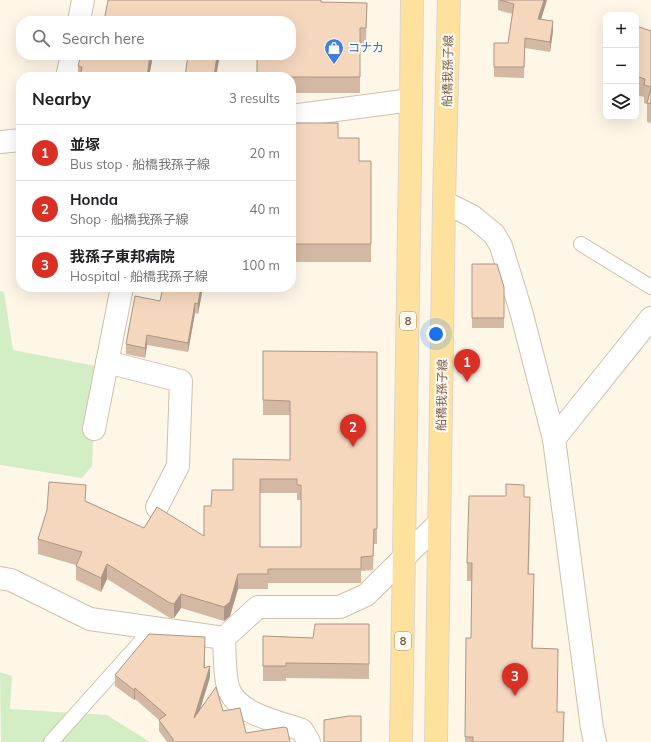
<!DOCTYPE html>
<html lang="en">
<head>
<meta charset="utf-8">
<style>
	:root { --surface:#fff; --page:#f6f6f6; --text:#202124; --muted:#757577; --line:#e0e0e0; --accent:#d93025 }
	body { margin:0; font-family:Mulish,"Noto Sans JP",sans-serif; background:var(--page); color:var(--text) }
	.controls { position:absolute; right:12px; top:12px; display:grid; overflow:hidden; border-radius:8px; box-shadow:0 4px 16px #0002 }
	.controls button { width:36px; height:36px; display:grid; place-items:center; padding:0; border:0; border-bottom:1px solid var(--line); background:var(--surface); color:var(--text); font:20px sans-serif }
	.you { position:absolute; left:436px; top:334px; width:14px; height:14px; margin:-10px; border:3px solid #fff; border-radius:50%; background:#1a73e8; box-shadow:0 0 0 6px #1a73e833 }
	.badge { display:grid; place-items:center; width:26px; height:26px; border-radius:50%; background:var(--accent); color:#fff; font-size:13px; font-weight:700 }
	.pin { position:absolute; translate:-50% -33px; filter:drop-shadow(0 1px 2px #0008) }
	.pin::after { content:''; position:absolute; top:21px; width:14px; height:12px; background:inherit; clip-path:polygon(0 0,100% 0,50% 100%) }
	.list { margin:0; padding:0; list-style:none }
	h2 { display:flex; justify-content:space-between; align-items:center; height:52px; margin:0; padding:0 16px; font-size:17px }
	h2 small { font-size:13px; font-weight:400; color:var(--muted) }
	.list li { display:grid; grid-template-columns:26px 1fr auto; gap:12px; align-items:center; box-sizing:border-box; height:56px; padding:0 16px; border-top:1px solid var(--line) }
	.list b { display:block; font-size:15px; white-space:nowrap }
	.list p { margin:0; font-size:13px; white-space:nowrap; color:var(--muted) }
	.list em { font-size:13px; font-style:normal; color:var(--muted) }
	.icon { flex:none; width:22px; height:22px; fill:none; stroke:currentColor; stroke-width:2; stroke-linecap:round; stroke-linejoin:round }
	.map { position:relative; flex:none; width:651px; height:742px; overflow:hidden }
	.search { position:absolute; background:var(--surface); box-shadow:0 4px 16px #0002; left:16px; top:16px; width:280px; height:44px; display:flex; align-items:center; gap:10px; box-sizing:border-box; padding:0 14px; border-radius:16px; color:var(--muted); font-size:15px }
	.panel { position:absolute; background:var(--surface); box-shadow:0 4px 16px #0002; left:16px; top:72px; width:280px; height:220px; border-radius:16px }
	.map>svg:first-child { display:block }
</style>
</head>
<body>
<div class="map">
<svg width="651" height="742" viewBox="0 0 651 742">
	<rect width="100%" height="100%" fill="#fef7e8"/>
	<g fill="#d3edc5">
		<polygon points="0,291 4,292 13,350 96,366 92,466 82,478 0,465"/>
		<polygon points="0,672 12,676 10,709 107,715 150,742 1,742"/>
	</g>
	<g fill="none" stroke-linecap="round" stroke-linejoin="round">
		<defs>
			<g id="lane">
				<polyline points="581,244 651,287"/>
				<polyline points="51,742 153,628"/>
			</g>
			<g id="street">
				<polyline points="79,21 83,0"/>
				<polyline points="67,77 72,55"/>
				<polyline points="291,116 411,100"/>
				<polyline points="0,142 21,140"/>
				<polyline points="444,202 472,216 494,234 501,246 521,311 554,439 592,728 595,742"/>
				<polyline points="107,362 181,381 178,466 157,507"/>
				<polyline points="94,429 122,287"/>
				<polyline points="554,439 651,318"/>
				<path d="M0 578 11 580 90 619 224 638C225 654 224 672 228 687 236 714 279 722 302 730L309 742"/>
				<polyline points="224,638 258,607 340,607 366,595 439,523"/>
			</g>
			<g id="primary">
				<polyline points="401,742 411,100 412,0"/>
				<polyline points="436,742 444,202 449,0"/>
			</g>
		</defs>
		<use href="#lane" stroke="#d1bfac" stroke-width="16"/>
		<use href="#street" stroke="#d1bfac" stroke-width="24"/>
		<use href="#primary" stroke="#dcd5d0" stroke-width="24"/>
		<use href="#lane" stroke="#fff" stroke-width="14"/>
		<use href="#street" stroke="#fff" stroke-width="22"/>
		<use href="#primary" stroke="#ffe19e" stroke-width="22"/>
	</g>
	<g fill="#d3b9a3" fill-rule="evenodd">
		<polygon points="498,0 547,0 541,19 553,31 550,52 525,48 524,78 494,77 494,43 508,43 512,14 498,10"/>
		<polygon points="321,2 367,3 366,44 360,44 360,93 291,93 291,21"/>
		<polygon points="636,26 651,31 651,123 647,122 647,104 644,103 644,97 636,95"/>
		<polygon points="153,55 149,77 78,77 78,66"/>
		<polygon points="291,123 338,138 359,161 371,161 371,262 291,262"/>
		<polygon points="472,264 504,287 504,328 472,328"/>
		<polygon points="163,287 203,287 198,314 195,313 188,352 147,345 145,358 126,354 126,344 160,301"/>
		<path d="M263 351 377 352V544H374L373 570 361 571V583H268V589H238L230 616 224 621 181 608 174 618H170L107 579 101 592 76 580V565L38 554V539L86 501 144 528 204 536 211 506 233 490 290 460V415H263ZM260 493H297V500H301V547H260Z"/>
		<polygon points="524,497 530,515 529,574 534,592 533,648 558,667 557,712 564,712 563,742 465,742 466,638 471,638 472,581 467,581 467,563"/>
		<polygon points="369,624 369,679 286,678 286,681 263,681 263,636 313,638"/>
		<polygon points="205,648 205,668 210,677 200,710 223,711 246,733 290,742 167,742 159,731 159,720 135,699 134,700 115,686 115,675"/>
	</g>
	<g fill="#ac9685">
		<polygon points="544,0 547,0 538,29 538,19"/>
		<polygon points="553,21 553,31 550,52 550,42"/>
		<polygon points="150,55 153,55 149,77 147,77"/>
		<polygon points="217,55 220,55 216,77 214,77"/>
		<polygon points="201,287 203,287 198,314 198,304"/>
		<polygon points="195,303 195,313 188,352 188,343"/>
		<polygon points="147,335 147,345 145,358 145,348"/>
		<polygon points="107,564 107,579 101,592 101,578"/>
		<polygon points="238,574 238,589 230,616 224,621 224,607"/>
		<polygon points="181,594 181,608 174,618 174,604"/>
		<polygon points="210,666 210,677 194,729 194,718"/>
		<polygon points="135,688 135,699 134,700 134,690"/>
	</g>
	<g fill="#f5d7be" stroke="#ac9685" fill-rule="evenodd">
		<polygon points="108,0 321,0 321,2 367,3 366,28 360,28 360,77 257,77 257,55 291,55 291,21 104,21"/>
		<polygon points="500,0 544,0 538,19 553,21 550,42 525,38 524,67 494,67 494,43 508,43 514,4"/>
		<polygon points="636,26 651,31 651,87 644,85 645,79 636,76"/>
		<polygon points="81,55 150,55 147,77 80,77 82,67 78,66"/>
		<polygon points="188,55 217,55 214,77 185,77"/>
		<polygon points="651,88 651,104 647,103"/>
		<polygon points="291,123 338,123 338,138 359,138 359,161 371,161 371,244 291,244"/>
		<polygon points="472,264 497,264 504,287 504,318 472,318"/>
		<polygon points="163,287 201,287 198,304 195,303 188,343 147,335 145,348 126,344 135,296 160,301"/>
		<path d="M263 351 377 352V529H374L373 556 361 557V569H268V574H238L230 602 224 607 181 594 174 604 170 603 107 564 101 578 76 566 82 552 38 539 47 510 49 482 86 485 85 501 144 528 157 507 204 536V506H211L212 490H233V459L290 460V401L263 400ZM260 479H297V485H301V547H260Z"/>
		<polygon points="506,484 524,485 524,497 530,497 528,574 534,574 532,648 558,649 557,712 564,712 563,742 473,742 473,737 465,737 466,638 471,638 472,563 467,563 469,496 506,496"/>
		<polygon points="315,624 369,624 369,664 286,663 286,666 263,666 263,636 313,638"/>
		<polygon points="149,634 205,637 204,668 210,666 194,718 216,687 223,711 240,708 246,733 284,727 287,728 290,742 173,742 173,739 159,720 166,715 135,688 134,690 115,675"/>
		<polygon points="349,716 361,716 361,742 324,742 324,720"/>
	</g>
	<defs>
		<symbol id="shop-pin" viewBox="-11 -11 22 30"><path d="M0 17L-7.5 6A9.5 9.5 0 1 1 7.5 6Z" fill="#3f7fe0" stroke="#fffaf0"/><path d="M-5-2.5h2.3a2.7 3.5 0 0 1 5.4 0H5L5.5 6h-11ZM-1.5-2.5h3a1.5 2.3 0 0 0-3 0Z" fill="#fff"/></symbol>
	</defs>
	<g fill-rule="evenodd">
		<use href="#shop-pin" x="323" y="37" width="22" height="30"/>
	</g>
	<g text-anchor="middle" stroke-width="4" stroke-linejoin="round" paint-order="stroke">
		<g fill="#fffaf0" stroke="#a28d7c" stroke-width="1">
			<rect x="400" y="312" width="16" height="18" rx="3"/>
			<rect x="395" y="632" width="16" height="18" rx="3"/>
		</g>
		<g font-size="11" font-weight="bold" fill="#7a5e4a">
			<text x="408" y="325">8</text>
			<text x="403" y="645">8</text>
		</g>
		<g font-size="12" fill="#366cbe" stroke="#fffaf0" text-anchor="start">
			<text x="348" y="52">コナカ</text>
		</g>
		<g font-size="12" fill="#7a5e4a" stroke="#fffaf0">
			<text transform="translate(448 71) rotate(-89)" y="4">船橋我孫子線</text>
			<text transform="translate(442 395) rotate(-89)" y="4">船橋我孫子線</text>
		</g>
	</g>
</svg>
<div class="controls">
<button>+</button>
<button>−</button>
<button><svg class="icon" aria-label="layers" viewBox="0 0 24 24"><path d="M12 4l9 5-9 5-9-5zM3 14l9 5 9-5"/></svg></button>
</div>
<div class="you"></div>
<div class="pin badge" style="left:467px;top:382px">1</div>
<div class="pin badge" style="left:353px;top:447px">2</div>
<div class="pin badge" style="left:515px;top:696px">3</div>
<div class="search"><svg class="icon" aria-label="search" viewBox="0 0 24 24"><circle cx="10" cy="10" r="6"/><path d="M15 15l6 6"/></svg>Search here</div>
<section class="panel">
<h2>Nearby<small>3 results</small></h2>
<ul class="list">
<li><span class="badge">1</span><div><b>並塚</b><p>Bus stop · 船橋我孫子線</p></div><em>20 m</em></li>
<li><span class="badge">2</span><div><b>Honda</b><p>Shop · 船橋我孫子線</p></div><em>40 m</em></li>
<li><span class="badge">3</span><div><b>我孫子東邦病院</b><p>Hospital · 船橋我孫子線</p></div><em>100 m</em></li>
</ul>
</section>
</div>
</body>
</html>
